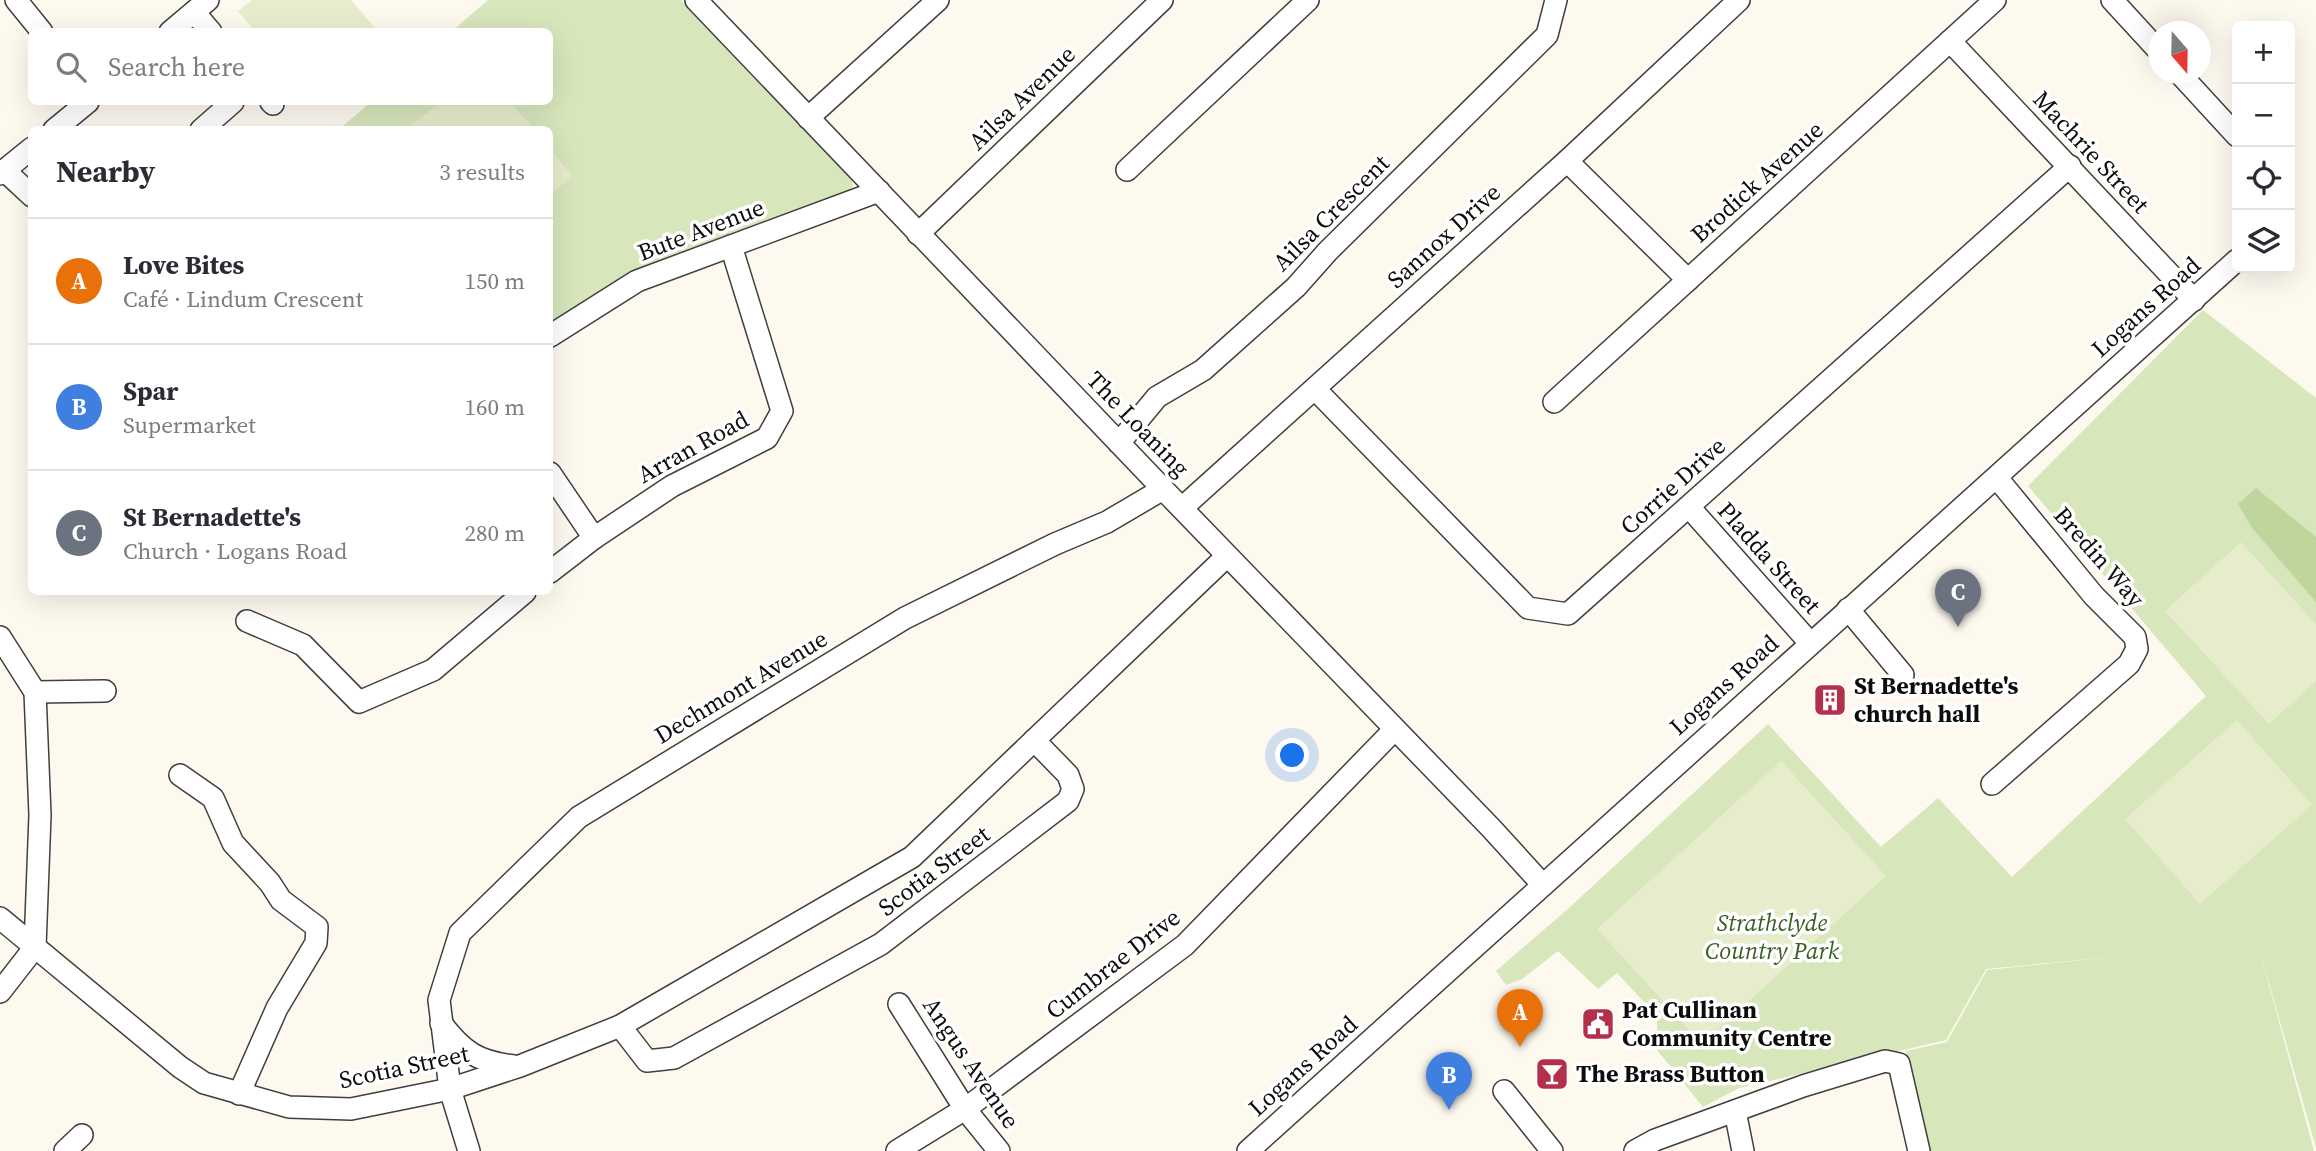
<!DOCTYPE html>
<html lang="en">
<head>
<meta charset="utf-8">
<style>
	:root { --surface:#fff; --page:#f7f7f7; --text:#2b2b33; --muted:#7c7c81; --line:#e1e1e2; --accent:#b2304a }
	body { margin:0; font-family:"Source Serif 4",serif; background:var(--page); color:var(--text) }
	.controls { position:absolute; right:21px; top:21px; display:grid; overflow:hidden; border-radius:10px; box-shadow:0 7px 28px #0002 }
	.controls button { width:63px; height:63px; display:grid; place-items:center; padding:0; border:0; border-bottom:2px solid var(--line); background:var(--surface); color:var(--text); font:35px sans-serif }
	.compass { position:absolute; left:2148px; top:21px; width:63px; height:63px; border-radius:50%; background:var(--surface); box-shadow:0 7px 28px #0002; rotate:160deg }
	.you { position:absolute; left:1293px; top:756px; width:24px; height:24px; margin:-18px; border:5px solid #fff; border-radius:50%; background:#1a73e8; box-shadow:0 0 0 10px #1a73e833 }
	.badge { display:grid; place-items:center; width:46px; height:46px; border-radius:50%; background:var(--accent); color:#fff; font-size:23px; font-weight:700 }
	.pin { position:absolute; translate:-50% -58px; filter:drop-shadow(0 2px 4px #0008) }
	.pin::after { content:''; position:absolute; top:37px; width:24px; height:21px; background:inherit; clip-path:polygon(0 0,100% 0,50% 100%) }
	.list { margin:0; padding:0; list-style:none }
	h2 { display:flex; justify-content:space-between; align-items:center; height:91px; margin:0; padding:0 28px; font-size:30px }
	h2 small { font-size:23px; font-weight:400; color:var(--muted) }
	.list li { display:grid; grid-template-columns:46px 1fr auto; gap:21px; align-items:center; box-sizing:border-box; height:126px; padding:0 28px; border-top:2px solid var(--line) }
	.list b { display:block; font-size:26px; white-space:nowrap }
	.list p { margin:0; font-size:23px; white-space:nowrap; color:var(--muted) }
	.list em { font-size:23px; font-style:normal; color:var(--muted) }
	.icon { flex:none; width:38px; height:38px; fill:none; stroke:currentColor; stroke-width:2; stroke-linecap:round; stroke-linejoin:round }
	.map { position:relative; flex:none; width:2316px; height:1151px; overflow:hidden }
	.search { position:absolute; background:var(--surface); box-shadow:0 7px 28px #0002; left:28px; top:28px; width:525px; height:77px; display:flex; align-items:center; gap:18px; box-sizing:border-box; padding:0 24px; border-radius:10px; color:var(--muted); font-size:26px }
	.panel { position:absolute; background:var(--surface); box-shadow:0 7px 28px #0002; left:28px; top:126px; width:525px; height:469px; border-radius:10px }
	.map>svg:first-child { display:block }
</style>
</head>
<body>
<div class="map">
<svg width="2316" height="1151" viewBox="0 0 2316 1151">
	<rect width="100%" height="100%" fill="#fef9ef"/>
	<g fill="#d7e6bb">
		<polygon points="488,0 681,0 849,172 853,186 845,193 550,333 550,130 338,130 371,102 550,102 550,32 452,31"/>
		<polygon points="2203,310 2316,398 2316,1148 2258,944 2314,1151 1925,1151 1906,1051 1947,1042 1987,970 2112,957 1986,969 1946,1040 1739,1088 1703,1107 1657,1050 1657,1016 1617,973 1598,989 1558,951 1522,979 1506,985 1496,971 1569,908 1768,724 1881,847 1938,798 2012,877 2206,696 2028,486"/>
	</g>
	<polygon fill="#bed59b" points="2256,488 2316,537 2316,602 2252,528 2238,504"/>
	<g fill="#e7edcc">
		<polygon points="252,0 351,0 375,28 371,32 255,31 238,11"/>
		<polygon points="441,102 510,102 534,129 407,129"/>
		<polygon points="550,149 572,176 550,195"/>
		<polygon points="2241,542 2316,624 2316,681 2269,724 2165,611"/>
		<polygon points="2237,720 2312,805 2200,904 2125,819"/>
		<polygon points="1781,761 1886,876 1702,1044 1597,929"/>
	</g>
	<g fill="none" stroke-linecap="round" stroke-linejoin="round">
		<defs>
			<g id="minor">
				<polyline points="16,0 42,32"/>
				<polyline points="696,0 1163,489 1491,828 1542,884"/>
				<polyline points="2112,0 2158,50"/>
				<polyline points="194,12 211,32"/>
				<polyline points="170,32 208,0"/>
				<polyline points="1950,41 2194,300"/>
				<polyline points="2180,74 2237,136"/>
				<polyline points="271,102 273,104"/>
				<polyline points="808,118 938,0"/>
				<polyline points="54,130 88,102"/>
				<polyline points="201,130 233,102"/>
				<polyline points="1567,161 1688,280"/>
				<polyline points="4,170 32,196"/>
				<polyline points="1127,170 1308,0"/>
				<polyline points="0,174 32,148"/>
				<polyline points="918,234 1162,0"/>
				<polyline points="550,336 637,281 879,191"/>
				<polyline points="1315,389 1528,608 1568,614 2070,166"/>
				<polyline points="1554,402 1995,0"/>
				<polyline points="1119,443 1157,397 1203,370 1296,287 1328,251 1547,35 1556,0"/>
				<polyline points="550,473 594,538"/>
				<polyline points="1689,507 1810,643"/>
				<polyline points="1182,508 1567,161 1739,0"/>
				<polyline points="550,572 594,538 672,486 767,438 782,411 731,246"/>
				<polyline points="1848,609 1903,675"/>
				<polyline points="247,621 303,645 359,702 433,670 525,592"/>
				<polyline points="0,637 35,692 40,815 35,947 0,992"/>
				<polyline points="35,692 105,691"/>
				<polyline points="180,775 213,798 233,843 270,883 281,900 317,927 316,943 277,1008 239,1094"/>
				<polyline points="1992,784 2129,664 2137,649 2135,637 2094,596 1997,478"/>
				<polyline points="0,918 180,1067 204,1083 289,1107 351,1109 450,1089 520,1066 620,1026 912,857 1227,556"/>
				<polyline points="899,1004 965,1109 999,1151"/>
				<path d="M441 1023C463 1052 478 1062 514 1066"/>
				<polyline points="620,1026 647,1061 674,1058 881,944 1068,801 1073,789 1068,775 1034,740"/>
				<polyline points="1504,1091 1552,1151"/>
				<polyline points="1735,1111 1743,1151"/>
				<polyline points="65,1151 82,1135"/>
				<polyline points="469,1151 450,1089 439,1000 460,933 579,817 905,618 1055,544 1107,522 1163,489"/>
				<polyline points="897,1151 965,1109 1185,945 1394,730"/>
				<polyline points="1248,1151 2237,260"/>
				<polyline points="1635,1151 1655,1140 1803,1086 1885,1061 1899,1064 1919,1151"/>
			</g>
		</defs>
		<use href="#minor" stroke="#404040" stroke-width="24"/>
		<use href="#minor" stroke="#fff" stroke-width="21"/>
	</g>
	<defs>
		<symbol id="building-square" viewBox="-11 -11 22 22"><rect x="-9" y="-9" width="18" height="18" rx="4" fill="#b2304a" stroke="#fff"/><path d="M-4-6H4V6H1V3H-1V6H-4ZM-2.5-4.3h1.7v1.8h-1.7ZM.8-4.3h1.7v1.8H.8ZM-2.5-1h1.7V.8h-1.7ZM.8-1h1.7V.8H.8Z" fill="#fff"/></symbol>
		<symbol id="civic-square" viewBox="-11 -11 22 22"><rect x="-9" y="-9" width="18" height="18" rx="4" fill="#b2304a" stroke="#fff"/><path d="M-.6-6.5H3V-4.5H.6V-3L4-1V1h2V6H-6V1h2V-1L-.6-3ZM-1.2 2.5V6h2.4V2.5Z" fill="#fff"/></symbol>
		<symbol id="bar-square" viewBox="-11 -11 22 22"><rect x="-9" y="-9" width="18" height="18" rx="4" fill="#b2304a" stroke="#fff"/><path d="M-6-5H6L.8 .8V4.5H3.5V6h-7V4.5H-.8V.8Z" fill="#fff"/></symbol>
	</defs>
	<g fill-rule="evenodd">
		<use href="#building-square" x="1811" y="681" width="38" height="38"/>
		<use href="#civic-square" x="1579" y="1005" width="38" height="38"/>
		<use href="#bar-square" x="1533" y="1055" width="38" height="38"/>
	</g>
	<g text-anchor="middle" stroke-width="7" stroke-linejoin="round" paint-order="stroke">
		<g font-size="24" fill="#0d0d0d" stroke="#fff">
			<text transform="translate(1022 98) rotate(-44)" y="8">Ailsa Avenue</text>
			<text transform="translate(2091 152) rotate(47)" y="8">Machrie Street</text>
			<text transform="translate(1757 182) rotate(-42)" y="8">Brodick Avenue</text>
			<text transform="translate(1331 213) rotate(-45)" y="8">Ailsa Crescent</text>
			<text transform="translate(701 230) rotate(-21)" y="8">Bute Avenue</text>
			<text transform="translate(1444 236) rotate(-42)" y="8">Sannox Drive</text>
			<text transform="translate(2146 307) rotate(-42)" y="8">Logans Road</text>
			<text transform="translate(1138 424) rotate(46)" y="8">The Loaning</text>
			<text transform="translate(693 447) rotate(-29)" y="8">Arran Road</text>
			<text transform="translate(1673 486) rotate(-42)" y="8">Corrie Drive</text>
			<text transform="translate(2099 557) rotate(49)" y="8">Bredin Way</text>
			<text transform="translate(1769 558) rotate(48)" y="8">Pladda Street</text>
			<text transform="translate(1724 685) rotate(-42)" y="8">Logans Road</text>
			<text transform="translate(741 687) rotate(-31)" y="8">Dechmont Avenue</text>
			<text transform="translate(934 871) rotate(-37)" y="8">Scotia Street</text>
			<text transform="translate(1113 964) rotate(-38)" y="8">Cumbrae Drive</text>
			<text transform="translate(971 1063) rotate(56)" y="8">Angus Avenue</text>
			<text transform="translate(1303 1066) rotate(-42)" y="8">Logans Road</text>
			<text transform="translate(404 1067) rotate(-12)" y="8">Scotia Street</text>
		</g>
		<g font-size="24" font-weight="bold" fill="#0d0d0d" stroke="#fff" text-anchor="start">
			<text x="1854" y="694">St Bernadette's<tspan x="1854" dy="28">church hall</tspan></text>
			<text x="1622" y="1018">Pat Cullinan<tspan x="1622" dy="28">Community Centre</tspan></text>
			<text x="1576" y="1082">The Brass Button</text>
		</g>
		<g font-size="24" font-style="italic" fill="#396023" stroke="#fff">
			<text x="1772" y="931">Strathclyde<tspan x="1772" dy="28">Country Park</tspan></text>
		</g>
	</g>
</svg>
<div class="controls">
<button>+</button>
<button>−</button>
<button><svg class="icon" aria-label="locate" viewBox="0 0 24 24"><circle cx="12" cy="12" r="6"/><path d="M12 2v4M12 18v4M2 12h4M18 12h4"/></svg></button>
<button><svg class="icon" aria-label="layers" viewBox="0 0 24 24"><path d="M12 4l9 5-9 5-9-5zM3 14l9 5 9-5"/></svg></button>
</div>
<svg class="compass" viewBox="-18 -18 36 36"><path d="M0-13l5 13h-10z" fill="#e53935"/><path d="M0 13l5-13h-10z" fill="#7c7c81"/></svg>
<div class="you"></div>
<div class="pin badge" style="left:1520px;top:1047px;background:#e8710a">A</div>
<div class="pin badge" style="left:1449px;top:1110px;background:#3f7fe0">B</div>
<div class="pin badge" style="left:1958px;top:627px;background:#6b7280">C</div>
<div class="search"><svg class="icon" aria-label="search" viewBox="0 0 24 24"><circle cx="10" cy="10" r="6"/><path d="M15 15l6 6"/></svg>Search here</div>
<section class="panel">
<h2>Nearby<small>3 results</small></h2>
<ul class="list">
<li><span class="badge" style="background:#e8710a">A</span><div><b>Love Bites</b><p>Café · Lindum Crescent</p></div><em>150 m</em></li>
<li><span class="badge" style="background:#3f7fe0">B</span><div><b>Spar</b><p>Supermarket</p></div><em>160 m</em></li>
<li><span class="badge" style="background:#6b7280">C</span><div><b>St Bernadette's</b><p>Church · Logans Road</p></div><em>280 m</em></li>
</ul>
</section>
</div>
</body>
</html>
